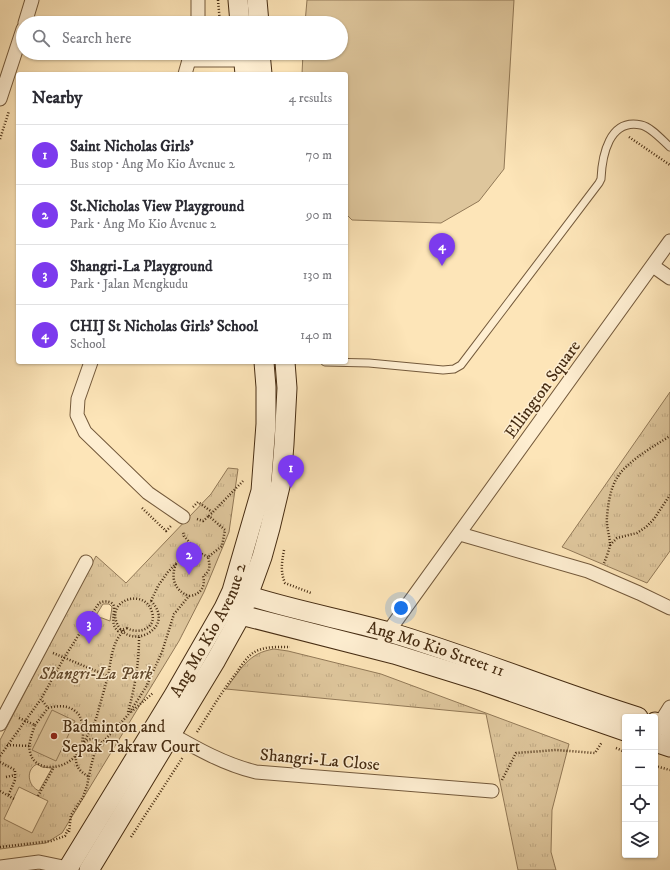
<!DOCTYPE html>
<html lang="en">
<head>
<meta charset="utf-8">
<style>
	:root { --surface:#fff; --page:#f7f7f7; --text:#2b2b33; --muted:#7c7c81; --line:#e1e1e2; --accent:#7c3aed }
	body { margin:0; font-family:"IM FELL DW Pica",serif; background:var(--page); color:var(--text) }
	.controls { position:absolute; right:12px; bottom:12px; display:grid; overflow:hidden; border-radius:4px; box-shadow:0 1px 3px #0004 }
	.controls button { width:36px; height:36px; display:grid; place-items:center; padding:0; border:0; border-bottom:1px solid var(--line); background:var(--surface); color:var(--text); font:20px sans-serif }
	.you { position:absolute; left:401px; top:608px; width:14px; height:14px; margin:-10px; border:3px solid #fff; border-radius:50%; background:#1a73e8; box-shadow:0 0 0 6px #1a73e833 }
	.badge { display:grid; place-items:center; width:26px; height:26px; border-radius:50%; background:var(--accent); color:#fff; font-size:13px; font-weight:700 }
	.pin { position:absolute; translate:-50% -33px; filter:drop-shadow(0 1px 2px #0008) }
	.pin::after { content:''; position:absolute; top:21px; width:14px; height:12px; background:inherit; clip-path:polygon(0 0,100% 0,50% 100%) }
	.list { margin:0; padding:0; list-style:none }
	h2 { display:flex; justify-content:space-between; align-items:center; height:52px; margin:0; padding:0 16px; font-size:17px }
	h2 small { font-size:13px; font-weight:400; color:var(--muted) }
	.list li { display:grid; grid-template-columns:26px 1fr auto; gap:12px; align-items:center; box-sizing:border-box; height:60px; padding:0 16px; border-top:1px solid var(--line) }
	.list b { display:block; font-size:15px; white-space:nowrap }
	.list p { margin:0; font-size:13px; white-space:nowrap; color:var(--muted) }
	.list em { font-size:13px; font-style:normal; color:var(--muted) }
	.icon { flex:none; width:22px; height:22px; fill:none; stroke:currentColor; stroke-width:2; stroke-linecap:round; stroke-linejoin:round }
	.map { position:relative; flex:none; width:670px; height:870px; overflow:hidden }
	.search { position:absolute; background:var(--surface); box-shadow:0 1px 3px #0004; left:16px; top:16px; width:332px; height:44px; display:flex; align-items:center; gap:10px; box-sizing:border-box; padding:0 14px; border-radius:22px; color:var(--muted); font-size:15px }
	.panel { position:absolute; background:var(--surface); box-shadow:0 1px 3px #0004; left:16px; top:72px; width:332px; height:292px; border-radius:4px }
	.map>svg:first-child { display:block }
</style>
</head>
<body>
<div class="map">
<svg width="670" height="870" viewBox="0 0 670 870">
	<defs>
		<pattern id="grass-tufts" width="24" height="20" patternUnits="userSpaceOnUse"><rect width="24" height="20" fill="#dec69c"/><path d="M3 7l-1-3M5 7V3M7 7l1-3M15 17l-1-3M17 17v-4M19 17l1-3" fill="none" stroke="#c0aa85"/></pattern>
	</defs>
	<rect width="100%" height="100%" fill="#fde5b8"/>
	<filter id="stains"><feTurbulence type="fractalNoise" baseFrequency=".005" numOctaves="4"/><feColorMatrix values="0 0 0 0 .2 0 0 0 0 .09 0 0 0 0 .02 0 0 0 .5 -.17"/></filter>
	<radialGradient id="worn" r=".72"><stop offset=".6" stop-color="#630" stop-opacity="0"/><stop offset="1" stop-color="#630" stop-opacity=".3"/></radialGradient>
	<g fill="url(#grass-tufts)" stroke="#927957" fill-rule="evenodd">
		<polygon points="670,392 670,551 647,583 562,547"/>
		<path d="M228 468 238 469 229 532 204 592 179 641 62 833 46 843 0 849V740L96 556 126 583 211 494ZM103 604H109L112 607 110 621 102 618 95 617ZM37 764 42 767 52 768 39 791C28 786 25 770 37 764ZM19 787 48 801 32 833 4 819Z"/>
		<path d="M274 649 288 651 381 674 569 744 552 810 551 852 556 870H518L486 714 226 689C241 669 248 653 274 649Z"/>
	</g>
	<g fill="#dec69c" stroke="#927957">
		<polygon points="307,0 514,0 504,169 479,201 441,223 352,220 346,214 346,74 302,74 303,53 341,53 341,23 305,23"/>
		<polygon points="52,710 75,721 56,761 32,750"/>
	</g>
	<g fill="none" stroke-linecap="round" stroke-linejoin="round">
		<defs>
			<path id="lane" d="M325 362 369 363 443 370 454 369 461 365 599 183 601 179C602 156 609 118 641 125 651 127 662 140 670 147"/>
			<g id="street">
				<polyline points="198,0 198,23"/>
				<polyline points="25,23 32,0"/>
				<polyline points="189,60 251,60"/>
				<polyline points="185,74 191,53"/>
				<polyline points="0,99 23,29"/>
				<polyline points="653,266 670,278"/>
				<polyline points="91,362 78,399 77,415 85,432 148,493 183,517"/>
				<polyline points="460,534 588,571 639,593 670,608"/>
				<polyline points="380,650 388,632 670,241"/>
				<polyline points="0,724 86,562"/>
				<path d="M164 730C194 747 223 764 256 772L492 791"/>
				<polyline points="655,731 670,707"/>
				<polyline points="0,867 39,862 68,868 72,870"/>
			</g>
			<g id="secondary">
				<polyline points="238,0 240,23"/>
				<polyline points="257,0 259,23"/>
				<polyline points="243,53 245,74"/>
				<polyline points="260,53 262,74"/>
				<path id="s1" d="M237 592C286 609 339 618 389 632 473 657 554 691 638 717"/>
				<polyline points="229,610 241,615 394,654 484,682 625,731"/>
				<polyline points="655,722 670,728"/>
				<polyline points="655,742 670,747"/>
				<path id="s2" d="M67 870 174 695 224 608 232 591 261 491 266 424V387L264 362"/>
				<polyline points="89,870 216,660 241,615 262,557 270,528 281,482 284,444 287,388 285,362"/>
			</g>
		</defs>
		<use href="#lane" stroke="#745a3c" stroke-width="9"/>
		<use href="#street" stroke="#745a3c" stroke-width="15"/>
		<use href="#secondary" stroke="#462c12" stroke-width="21"/>
		<g stroke="#462c12" stroke-width="2.5" stroke-dasharray="1 2" stroke-linecap="butt">
			<polyline points="218,0 220,23"/>
			<polyline points="629,137 670,165"/>
			<polyline points="0,139 9,111"/>
			<polyline points="193,507 198,502 212,512"/>
			<polyline points="142,508 166,531 171,526"/>
			<polyline points="197,519 203,521 209,516"/>
			<polyline points="610,545 617,538 637,533 646,527 654,519 670,495"/>
			<path d="M284 550C282 562 280 571 285 583L311 593"/>
			<polyline points="190,552 200,553 208,557"/>
			<path d="M604 563C606 558 609 551 610 545 610 536 606 527 607 517 608 505 610 489 617 478 626 462 654 446 670 436"/>
			<path d="M176 564C170 578 175 591 189 596"/>
			<polyline points="151,601 158,586 168,572 191,548 191,544 184,536 183,531"/>
			<path d="M53 653 108 676C111 661 112 640 125 630"/>
			<path d="M128 712C135 687 139 663 139 637"/>
			<polyline points="131,712 153,693"/>
			<path d="M19 718 35 725C32 734 28 743 30 752 34 771 59 770 71 760 80 754 83 743 83 733 83 727 82 720 79 715 71 705 60 705 48 708L41 699"/>
			<polyline points="35,725 48,708"/>
			<path d="M197 732C210 712 222 691 237 672 241 666 247 657 253 653 263 646 278 647 290 647"/>
			<polyline points="84,742 96,719 108,676"/>
			<path d="M84 742C90 738 96 738 102 743"/>
			<polyline points="7,745 30,746"/>
			<polyline points="616,748 625,752"/>
			<path d="M0 756 41 699 64 658 99 603C105 600 115 601 114 609 114 617 111 625 118 631L127 628"/>
			<path d="M76 756C75 766 80 772 88 776"/>
			<polyline points="0,762 15,770 15,780 8,796"/>
			<polyline points="655,766 670,770"/>
			<polyline points="6,777 15,775"/>
			<polyline points="502,780 516,753 556,750 595,753 602,742"/>
			<polyline points="0,791 14,799"/>
			<polyline points="38,796 54,767"/>
			<path d="M69 832 71 815 83 797 87 786 91 766 94 755 102 743 128 715 146 687 162 652 174 614 189 596C200 595 206 587 203 576 211 571 210 565 208 557L222 546 225 530 209 516 243 481"/>
			<polyline points="131,837 183,757"/>
			<polyline points="0,847 51,841 65,836 68,829"/>
		</g>
		<use href="#lane" stroke="#feeed1" stroke-width="7"/>
		<use href="#street" stroke="#feeed1" stroke-width="13"/>
		<use href="#secondary" stroke="#feeed1" stroke-width="19"/>
		<path stroke="#462c12" stroke-width="2.5" stroke-dasharray="1 2" stroke-linecap="butt" d="M127 628C139 635 157 628 152 612 146 589 109 598 116 621 127 654 178 628 151 601"/>
	</g>
	<circle fill="#8f2418" stroke="#feeed1" stroke-width="1.5" cx="54" cy="736" r="4"/>
	<g text-anchor="middle" stroke-width="3" stroke-linejoin="round" paint-order="stroke">
		<g font-size="17" fill="#462c12" stroke="#feeed1">
			<text transform="translate(542 389) rotate(-54)" y="6">Ellington Square</text>
			<text dy="6" stroke="none"><textPath href="#s2" startOffset="279">Ang Mo Kio Avenue 2</textPath></text>
			<text dy="6" stroke="none"><textPath href="#s1" startOffset="207">Ang Mo Kio Street 11</textPath></text>
			<text transform="translate(320 759) rotate(5)" y="6">Shangri-La Close</text>
		</g>
		<g font-size="17" font-style="italic" fill="#644b2e" stroke="#feeed1">
			<text x="96" y="679">Shangri-La Park</text>
		</g>
		<g font-size="17" fill="#462c12" stroke="#feeed1" text-anchor="start">
			<text x="62" y="732">Badminton and<tspan x="62" dy="20">Sepak Takraw Court</tspan></text>
		</g>
	</g>
	<rect width="100%" height="100%" filter="url(#stains)"/>
	<rect width="100%" height="100%" fill="url(#worn)"/>
</svg>
<div class="controls">
<button>+</button>
<button>−</button>
<button><svg class="icon" aria-label="locate" viewBox="0 0 24 24"><circle cx="12" cy="12" r="6"/><path d="M12 2v4M12 18v4M2 12h4M18 12h4"/></svg></button>
<button><svg class="icon" aria-label="layers" viewBox="0 0 24 24"><path d="M12 4l9 5-9 5-9-5zM3 14l9 5 9-5"/></svg></button>
</div>
<div class="you"></div>
<div class="pin badge" style="left:291px;top:488px">1</div>
<div class="pin badge" style="left:189px;top:575px">2</div>
<div class="pin badge" style="left:89px;top:644px">3</div>
<div class="pin badge" style="left:442px;top:266px">4</div>
<div class="search"><svg class="icon" aria-label="search" viewBox="0 0 24 24"><circle cx="10" cy="10" r="6"/><path d="M15 15l6 6"/></svg>Search here</div>
<section class="panel">
<h2>Nearby<small>4 results</small></h2>
<ul class="list">
<li><span class="badge">1</span><div><b>Saint Nicholas Girls'</b><p>Bus stop · Ang Mo Kio Avenue 2</p></div><em>70 m</em></li>
<li><span class="badge">2</span><div><b>St.Nicholas View Playground</b><p>Park · Ang Mo Kio Avenue 2</p></div><em>90 m</em></li>
<li><span class="badge">3</span><div><b>Shangri-La Playground</b><p>Park · Jalan Mengkudu</p></div><em>130 m</em></li>
<li><span class="badge">4</span><div><b>CHIJ St Nicholas Girls' School</b><p>School</p></div><em>140 m</em></li>
</ul>
</section>
</div>
</body>
</html>
